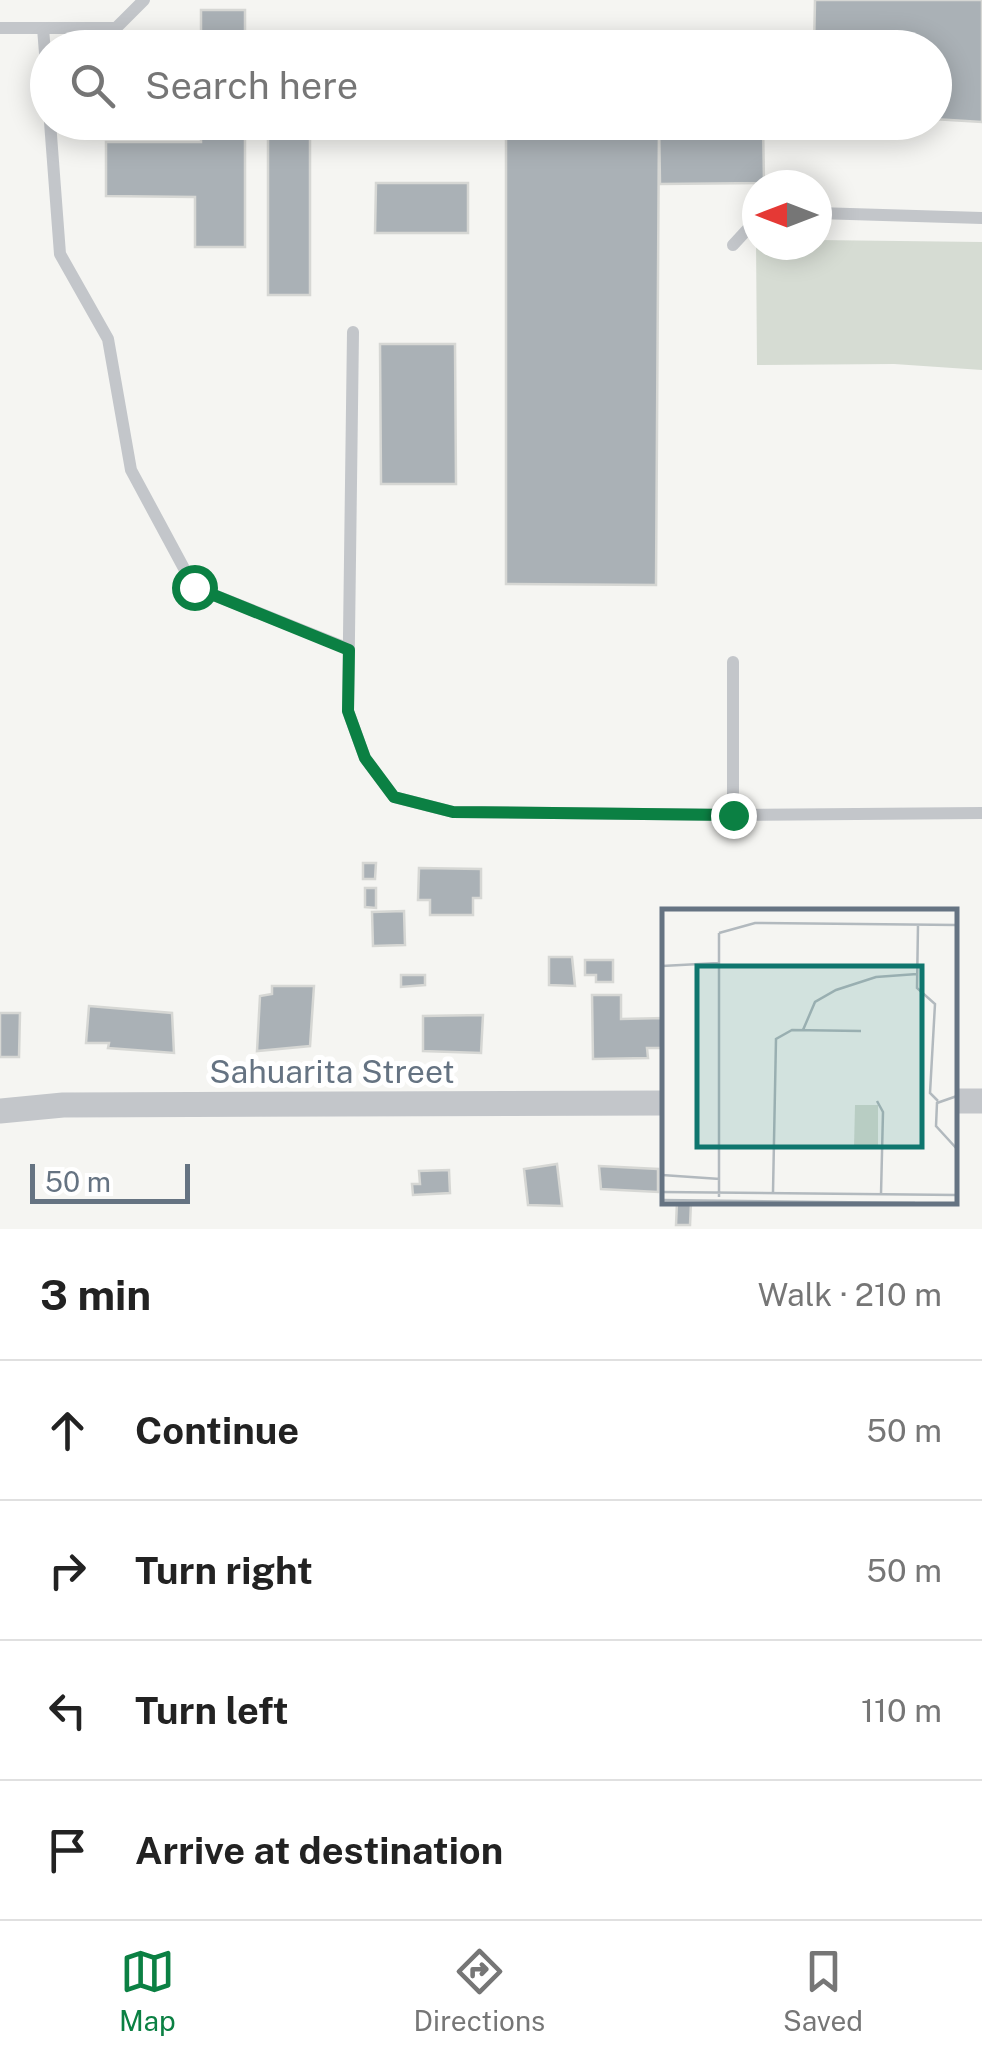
<!DOCTYPE html>
<html lang="en">
<head>
<meta charset="utf-8">
<style>
	:root { --surface:#fff; --page:#f6f6f6; --text:#222; --muted:#767676; --line:#e0e0e0; --accent:#0b8043 }
	body { margin:0; font-family:"Public Sans",sans-serif; background:var(--page); color:var(--text) }
	.compass { position:absolute; left:742px; top:170px; width:90px; height:90px; border-radius:50%; background:var(--surface); box-shadow:0 5px 25px #0003; rotate:270deg }
	.scale { position:absolute; left:30px; bottom:25px; width:160px; box-sizing:border-box; padding-left:10px; border:5px solid #657382; border-top:0; font-size:28px; line-height:35px; white-space:nowrap; color:#657382; -webkit-text-stroke:8px #fff; paint-order:stroke }
	.stop { position:absolute; width:30px; height:30px; margin:-22px; border:8px solid #0b8043; border-radius:50%; background:#fff }
	.stop.end { background:#0b8043; border-color:#fff; box-shadow:0 2px 10px #0008 }
	.list { margin:0; padding:0; list-style:none }
	h2 { display:flex; justify-content:space-between; align-items:center; height:130px; margin:0; padding:0 40px; font-size:42px }
	h2 small { font-size:32px; font-weight:400; color:var(--muted) }
	.list li { display:grid; grid-template-columns:65px 1fr auto; gap:30px; align-items:center; box-sizing:border-box; height:140px; padding:0 40px; border-top:2px solid var(--line) }
	.list b { display:block; font-size:38px; white-space:nowrap }
	.list em { font-size:32px; font-style:normal; color:var(--muted) }
	.icon { flex:none; width:55px; height:55px; fill:none; stroke:currentColor; stroke-width:2; stroke-linecap:round; stroke-linejoin:round }
	.map { position:relative; flex:none; width:982px; height:1229px; overflow:hidden }
	.search { position:absolute; background:var(--surface); box-shadow:0 5px 25px #0003; left:30px; right:30px; top:30px; height:110px; display:flex; align-items:center; gap:25px; box-sizing:border-box; padding:0 35px; border-radius:55px; color:var(--muted); font-size:38px }
	.sheet { height:690px; background:var(--surface) }
	nav { display:flex; justify-content:space-around; align-items:center; box-sizing:border-box; height:140px; border-top:2px solid var(--line); background:var(--surface); font-size:28px; color:var(--muted) }
	nav a { display:grid; justify-items:center; gap:5px }
	nav .on { color:var(--accent) }
	.map>svg:first-child { display:block }
</style>
</head>
<body>
<div class="map">
<svg width="982" height="1229" viewBox="0 0 982 1229">
	<rect width="100%" height="100%" fill="#f5f5f2"/>
	<polygon fill="#d6dcd3" points="756,240 757,245 817,245 817,240 982,242 982,370 894,364 757,365"/>
	<g fill="#aab1b6" stroke="#d6d7d4" stroke-width="2.5">
		<polygon points="815,0 982,0 982,122 934,119 934,48 814,48"/>
		<rect x="201" y="10" width="44" height="38"/>
		<polygon points="201,122 245,122 245,247 195,247 195,197 106,196 106,142 201,142"/>
		<rect x="268" y="122" width="42" height="173"/>
		<polygon points="506,122 659,122 656,585 506,584"/>
		<polygon points="659,122 763,122 764,183 660,184"/>
		<polygon points="376,183 468,183 468,233 375,233"/>
		<polygon points="380,344 455,344 456,484 381,484"/>
		<polygon points="363,863 376,863 375,879 363,879"/>
		<polygon points="419,868 481,869 481,898 473,898 473,915 430,915 430,900 418,900"/>
		<polygon points="365,888 376,888 376,908 365,907"/>
		<polygon points="404,911 405,945 373,946 372,912"/>
		<polygon points="549,957 572,957 575,986 549,985"/>
		<polygon points="585,960 613,960 613,982 596,982 596,975 585,975"/>
		<polygon points="401,975 425,975 425,985 401,987"/>
		<polygon points="272,986 314,986 310,1046 257,1051 260,996 272,994"/>
		<polygon points="592,995 621,995 621,1019 664,1018 664,1048 647,1048 648,1058 593,1059"/>
		<polygon points="89,1006 172,1013 174,1053 108,1048 109,1043 86,1043"/>
		<polygon points="0,1013 20,1013 19,1057 0,1057"/>
		<polygon points="483,1015 481,1053 423,1051 423,1016"/>
		<polygon points="557,1164 562,1206 528,1205 524,1169"/>
		<polygon points="599,1166 658,1169 658,1192 601,1189"/>
		<polygon points="449,1170 450,1193 413,1195 412,1184 420,1184 419,1171"/>
		<polygon points="677,1202 691,1202 690,1225 676,1225"/>
	</g>
	<g fill="none" stroke-linecap="round" stroke-linejoin="round">
		<g stroke="#c3c6ca" stroke-width="12">
			<polyline points="0,28 116,28 144,0"/>
			<polyline points="43,28 48,91"/>
			<polyline points="50,122 60,254 108,339 131,470 194,587 349,649"/>
			<polyline points="817,213 982,218"/>
			<polyline points="733,245 757,219"/>
			<polyline points="353,332 348,711 365,758 394,797 453,812 733,815 982,813"/>
			<polyline points="733,662 733,815"/>
		</g>
		<g stroke="#c3c6ca" stroke-width="25">
			<polyline points="954,1101 982,1101"/>
			<polyline points="0,1111 63,1105 664,1103"/>
		</g>
	</g>
	<g fill="none" stroke-linecap="round" stroke-linejoin="round">
		<polyline stroke="#0b8043" stroke-width="12" points="194,587 349,650 348,711 365,758 394,797 453,812 733,815"/>
	</g>
	<g text-anchor="middle" stroke-width="10" stroke-linejoin="round" paint-order="stroke">
		<g font-size="32" fill="#657382" stroke="#fff">
			<text x="332" y="1083">Sahuarita Street</text>
		</g>
	</g>
	<g transform="translate(662 909)">
		<rect width="295" height="295" fill="#f5f5f2"/>
		<path d="M193 196H216V239H192Z" fill="#d6dcd3"/>
		<path fill="none" stroke="#b2b9be" stroke-width="2.5" d="M256 16 255 79 273 95 268 184 276 192M57 24 93 14 295 16M0 57 56 54M141 121 153 93 174 81 214 68 255 65M295 187 275 194 274 217 295 240M215 192 221 203 219 285M0 266 58 270M0 283 295 286M111 283 114 130 130 121 199 122M57 288V24M0 291 253 294"/>
		<path fill="#0f766e" fill-opacity="0.15" stroke="#0f766e" stroke-width="5" d="M35 57H260V238H35Z"/>
		<rect width="295" height="295" fill="none" stroke="#657382" stroke-width="5"/>
	</g>
</svg>
<svg class="compass" viewBox="-18 -18 36 36"><path d="M0-13l5 13h-10z" fill="#e53935"/><path d="M0 13l5-13h-10z" fill="#767676"/></svg>
<div class="scale">50 m</div>
<div class="stop" style="left:194px;top:587px"></div>
<div class="stop end" style="left:733px;top:815px"></div>
<div class="search"><svg class="icon" aria-label="search" viewBox="0 0 24 24"><circle cx="10" cy="10" r="6"/><path d="M15 15l6 6"/></svg>Search here</div>
</div>
<section class="sheet">
<h2>3 min<small>Walk · 210 m</small></h2>
<ul class="list">
<li><svg class="icon" aria-label="ahead" viewBox="0 0 24 24"><path d="M12 20V5M6 11l6-6 6 6"/></svg><div><b>Continue</b></div><em>50 m</em></li>
<li><svg class="icon" aria-label="right" viewBox="0 0 24 24"><path d="M7 20v-9h11M14 6l5 5-5 5"/></svg><div><b>Turn right</b></div><em>50 m</em></li>
<li><svg class="icon" aria-label="left" viewBox="0 0 24 24"><path d="M17 20v-9H6M10 6l-5 5 5 5"/></svg><div><b>Turn left</b></div><em>110 m</em></li>
<li><svg class="icon" aria-label="arrive" viewBox="0 0 24 24"><path d="M6 21V4h12l-3 4 3 4H6"/></svg><div><b>Arrive at destination</b></div></li>
</ul>
</section>
<nav>
<a class="on"><svg class="icon" aria-label="map" viewBox="0 0 24 24"><path d="M3 6l6-2 6 2 6-2v14l-6 2-6-2-6 2zM9 4v14M15 6v14"/></svg>Map</a>
<a><svg class="icon" aria-label="directions" viewBox="0 0 24 24"><path d="M12 3l9 9-9 9-9-9zM9 14v-3h6M13 9l2 2-2 2"/></svg>Directions</a>
<a><svg class="icon" aria-label="saved" viewBox="0 0 24 24"><path d="M7 4h10v16l-5-4-5 4z"/></svg>Saved</a>
</nav>
</body>
</html>
